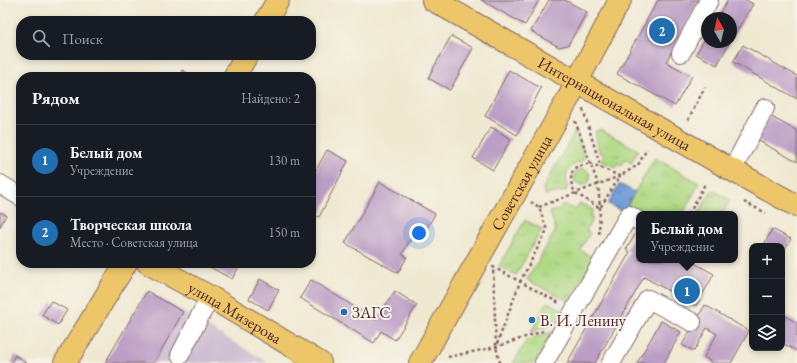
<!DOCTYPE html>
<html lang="ru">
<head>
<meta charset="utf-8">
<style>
	:root { --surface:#171b24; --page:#20242c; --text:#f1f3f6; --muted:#9ea1a6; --line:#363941; --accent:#1f6fb2 }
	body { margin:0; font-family:"EB Garamond",serif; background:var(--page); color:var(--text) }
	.controls { position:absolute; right:12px; bottom:12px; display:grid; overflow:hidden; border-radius:8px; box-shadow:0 2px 6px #0003 }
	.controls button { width:36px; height:36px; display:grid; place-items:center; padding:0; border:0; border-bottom:1px solid var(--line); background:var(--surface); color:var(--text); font:20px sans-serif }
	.compass { position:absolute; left:701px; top:12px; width:36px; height:36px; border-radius:50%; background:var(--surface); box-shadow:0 2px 6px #0003; rotate:352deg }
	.you { position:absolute; left:419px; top:233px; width:14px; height:14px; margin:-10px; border:3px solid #fff; border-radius:50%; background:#1a73e8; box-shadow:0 0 0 6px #1a73e833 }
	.badge { display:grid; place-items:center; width:26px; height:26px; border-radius:50%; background:var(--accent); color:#fff; font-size:13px; font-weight:700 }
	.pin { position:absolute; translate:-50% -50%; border:2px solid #fff; box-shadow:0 1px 4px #0006 }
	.popup { position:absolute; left:636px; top:211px; width:102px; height:52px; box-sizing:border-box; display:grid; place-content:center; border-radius:8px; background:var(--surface); filter:drop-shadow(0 1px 3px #0005); font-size:13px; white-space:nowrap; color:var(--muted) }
	.popup b { font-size:15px; color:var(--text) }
	.popup::after { content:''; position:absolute; left:50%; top:100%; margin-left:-8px; border:8px solid transparent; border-top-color:var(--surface) }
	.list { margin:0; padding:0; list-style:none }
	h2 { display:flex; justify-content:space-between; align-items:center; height:52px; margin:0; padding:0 16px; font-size:17px }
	h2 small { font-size:13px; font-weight:400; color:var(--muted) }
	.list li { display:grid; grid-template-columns:26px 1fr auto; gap:12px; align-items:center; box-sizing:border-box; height:72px; padding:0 16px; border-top:1px solid var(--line) }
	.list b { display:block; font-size:15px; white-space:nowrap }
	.list p { margin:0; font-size:13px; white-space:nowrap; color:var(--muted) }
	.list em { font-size:13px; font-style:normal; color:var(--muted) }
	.icon { flex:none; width:22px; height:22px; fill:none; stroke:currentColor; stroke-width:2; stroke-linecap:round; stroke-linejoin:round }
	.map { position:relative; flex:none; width:797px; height:363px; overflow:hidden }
	.search { position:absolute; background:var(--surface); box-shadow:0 2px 6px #0003; left:16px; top:16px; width:300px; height:44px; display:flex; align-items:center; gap:10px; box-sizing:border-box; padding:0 14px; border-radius:16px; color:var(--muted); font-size:15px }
	.panel { position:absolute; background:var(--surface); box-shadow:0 2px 6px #0003; left:16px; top:72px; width:300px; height:196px; border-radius:16px }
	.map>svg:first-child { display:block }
</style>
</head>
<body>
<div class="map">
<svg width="797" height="363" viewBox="0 0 797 363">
	<defs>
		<pattern id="grass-tufts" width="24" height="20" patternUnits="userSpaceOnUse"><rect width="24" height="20" fill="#afd984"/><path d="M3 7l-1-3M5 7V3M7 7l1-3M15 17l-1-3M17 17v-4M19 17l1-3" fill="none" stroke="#98ba72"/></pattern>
		<pattern id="water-ripples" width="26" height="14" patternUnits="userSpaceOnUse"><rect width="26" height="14" fill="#6f9dd7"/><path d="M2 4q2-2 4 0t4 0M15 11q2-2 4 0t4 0" fill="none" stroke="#5d7faf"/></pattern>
	</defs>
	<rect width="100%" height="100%" fill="#f7f3e8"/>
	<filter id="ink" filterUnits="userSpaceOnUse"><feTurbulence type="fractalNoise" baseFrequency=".025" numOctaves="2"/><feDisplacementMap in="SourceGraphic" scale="8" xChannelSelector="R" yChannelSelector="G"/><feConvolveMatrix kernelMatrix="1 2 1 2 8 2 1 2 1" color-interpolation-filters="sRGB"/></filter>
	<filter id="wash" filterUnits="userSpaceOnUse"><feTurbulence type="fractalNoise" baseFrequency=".012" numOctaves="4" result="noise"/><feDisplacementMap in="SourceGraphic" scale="16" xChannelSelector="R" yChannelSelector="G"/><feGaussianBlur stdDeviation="0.9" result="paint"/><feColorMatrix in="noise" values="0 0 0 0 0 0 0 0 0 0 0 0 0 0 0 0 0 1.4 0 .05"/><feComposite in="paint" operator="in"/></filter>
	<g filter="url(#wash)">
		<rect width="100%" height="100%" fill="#efe9d2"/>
		<polygon fill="#cdbed2" points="147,291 198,321 269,363 105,363"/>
		<g fill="url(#grass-tufts)" stroke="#7c7c58">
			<path d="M576 130 585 156 581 162C569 165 563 174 568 186L566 191 545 195 543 188Z"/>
			<polygon points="601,130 638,150 631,163 625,159 622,165 618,163 616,167 601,161 604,154 599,152 595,131"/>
			<polygon points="655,158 699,183 683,214 640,214 626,207"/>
			<circle cx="582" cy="177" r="8"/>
			<polygon points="712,190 730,200 722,214 698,214"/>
			<polygon points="580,203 593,210 590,216 593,219 586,230 590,233 580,250 594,258 568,301 527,280 556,230 550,212 558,210 563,204 575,210"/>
			<polygon points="525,220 542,229 516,275 499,266"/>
			<polygon points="547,302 565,311 558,322 531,332"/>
			<polygon points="553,331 534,363 513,363 527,340"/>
		</g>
		<polygon fill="url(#water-ripples)" stroke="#5c5e81" points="619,184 635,192 623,212 608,204"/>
		<g id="blocks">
			<g fill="#bb9ec5">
				<polygon points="481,0 539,0 525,25"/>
				<polygon points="549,0 565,0 587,12 568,45 559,47 531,31"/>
				<polygon points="658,0 699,0 666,62 692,76 675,106 617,74"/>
				<polygon points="728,0 746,0 753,4 731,41 731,18 717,18"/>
				<polygon points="707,35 707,42 730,42 717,65 696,54"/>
				<polygon points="451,36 473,48 450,90 428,78"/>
				<polygon points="743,45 797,76 797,99 733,62"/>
				<polygon points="182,70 195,77 179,77"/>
				<polygon points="509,70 541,88 517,135 485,116"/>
				<polygon points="770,116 797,131 797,162 757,140"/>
				<polygon points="491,127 511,139 493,170 473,158"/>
				<polygon points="327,150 348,161 319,217 311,213 311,179"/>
				<polygon points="380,182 435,214 423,235 416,230 402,254 407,257 398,273 345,243"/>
				<polygon points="0,212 6,215 0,227"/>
				<polygon points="772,229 791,239 782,254 782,246 768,246 765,243"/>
				<polygon points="637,231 639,232 639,260 689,260 714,274 696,306 644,277 595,363 567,363 630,252 626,250"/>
				<polygon points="207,263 241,263 232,279 206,265"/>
				<polygon points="260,279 279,290 268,310 249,299"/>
				<polygon points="311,280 376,320 395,291 417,305 395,340 381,331 374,343 300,298"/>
				<polygon points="147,291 183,312 154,363 105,363"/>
				<polygon points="51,301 67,310 58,325 42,315"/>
				<polygon points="705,305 749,331 731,363 711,363 711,362 704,357 717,334 707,328 694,351 682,345"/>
				<polygon points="782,314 797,323 797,351 782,343"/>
				<polygon points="661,321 681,332 664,363 637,363"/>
				<polygon points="15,355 27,363 11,363"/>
			</g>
		</g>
	</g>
	<g filter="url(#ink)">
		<use href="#blocks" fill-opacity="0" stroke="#846665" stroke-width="1"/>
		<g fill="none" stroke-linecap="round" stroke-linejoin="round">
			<defs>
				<g id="minor">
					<polyline points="681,53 709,0"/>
					<polyline points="732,170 765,108"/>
					<polyline points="0,184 21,197"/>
					<polyline points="180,355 203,310 212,298"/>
					<polyline points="544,363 629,215 639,221"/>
					<polyline points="611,363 648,299 692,322"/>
				</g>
				<g id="major">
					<path id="s1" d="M433 0 732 170 797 206"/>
					<polyline points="266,21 278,0"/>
					<polyline points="234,77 247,55"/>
					<path id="s2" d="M148 263 212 298 320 363"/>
					<polyline points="65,363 126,263"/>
					<path id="s3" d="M420 363 568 99 620 0"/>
				</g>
			</defs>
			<use href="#minor" stroke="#846665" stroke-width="20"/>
			<use href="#major" stroke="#846665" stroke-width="24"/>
			<g stroke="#846665" stroke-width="2.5" stroke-dasharray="3 3" stroke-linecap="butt">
				<polyline points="583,109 601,168"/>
				<polyline points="688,120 705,87"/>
				<polyline points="575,121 598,184 600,208 599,234"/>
				<path d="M590 163 620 176 600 208 575 193C571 183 569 179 574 168Z"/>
				<polyline points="744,202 766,213"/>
				<polyline points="539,207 620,176 638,165 647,149"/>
				<polyline points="689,214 705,184"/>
				<polyline points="718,260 723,263"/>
				<polyline points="497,344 520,282 547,230 539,207 531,202"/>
				<polyline points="448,357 496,347 543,331"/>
				<polyline points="500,363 496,347 493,267 561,304"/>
			</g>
			<use href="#minor" stroke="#fff" stroke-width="18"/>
			<use href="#major" stroke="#ecc669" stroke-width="22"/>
		</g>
	</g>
	<g fill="#1f6fb2" stroke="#f7f3e8" stroke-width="1.5">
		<circle cx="344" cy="312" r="4"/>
		<circle cx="532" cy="320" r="4"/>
	</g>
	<g text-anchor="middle" stroke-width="4" stroke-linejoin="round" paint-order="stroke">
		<g font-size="16" fill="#4a1f2b" stroke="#f7f3e8">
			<text dy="6" stroke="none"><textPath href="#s1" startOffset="209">Интернациональная улица</textPath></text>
			<text dy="6" stroke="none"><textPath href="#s3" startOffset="207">Советская улица</textPath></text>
			<text dy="6" stroke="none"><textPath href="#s2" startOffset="100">улица Мизерова</textPath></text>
		</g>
		<g font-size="16" fill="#4a1f2b" stroke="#f7f3e8" text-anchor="start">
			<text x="352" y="318">ЗАГС</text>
			<text x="540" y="326">В. И. Ленину</text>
		</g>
	</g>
</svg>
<div class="controls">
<button>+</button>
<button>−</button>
<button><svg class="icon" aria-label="layers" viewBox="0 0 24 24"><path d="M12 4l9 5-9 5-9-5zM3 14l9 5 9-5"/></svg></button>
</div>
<svg class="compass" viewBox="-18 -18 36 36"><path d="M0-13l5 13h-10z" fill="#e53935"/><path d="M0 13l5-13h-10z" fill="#9ea1a6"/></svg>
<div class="you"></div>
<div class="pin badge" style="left:687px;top:291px">1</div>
<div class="popup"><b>Белый дом</b>Учреждение</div>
<div class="pin badge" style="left:662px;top:31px">2</div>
<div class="search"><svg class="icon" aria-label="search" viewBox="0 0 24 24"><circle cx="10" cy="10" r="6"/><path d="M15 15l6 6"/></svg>Поиск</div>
<section class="panel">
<h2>Рядом<small>Найдено: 2</small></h2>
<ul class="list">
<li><span class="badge">1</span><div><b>Белый дом</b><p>Учреждение</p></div><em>130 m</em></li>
<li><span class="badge">2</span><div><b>Творческая школа</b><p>Место · Советская улица</p></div><em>150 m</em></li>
</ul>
</section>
</div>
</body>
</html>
